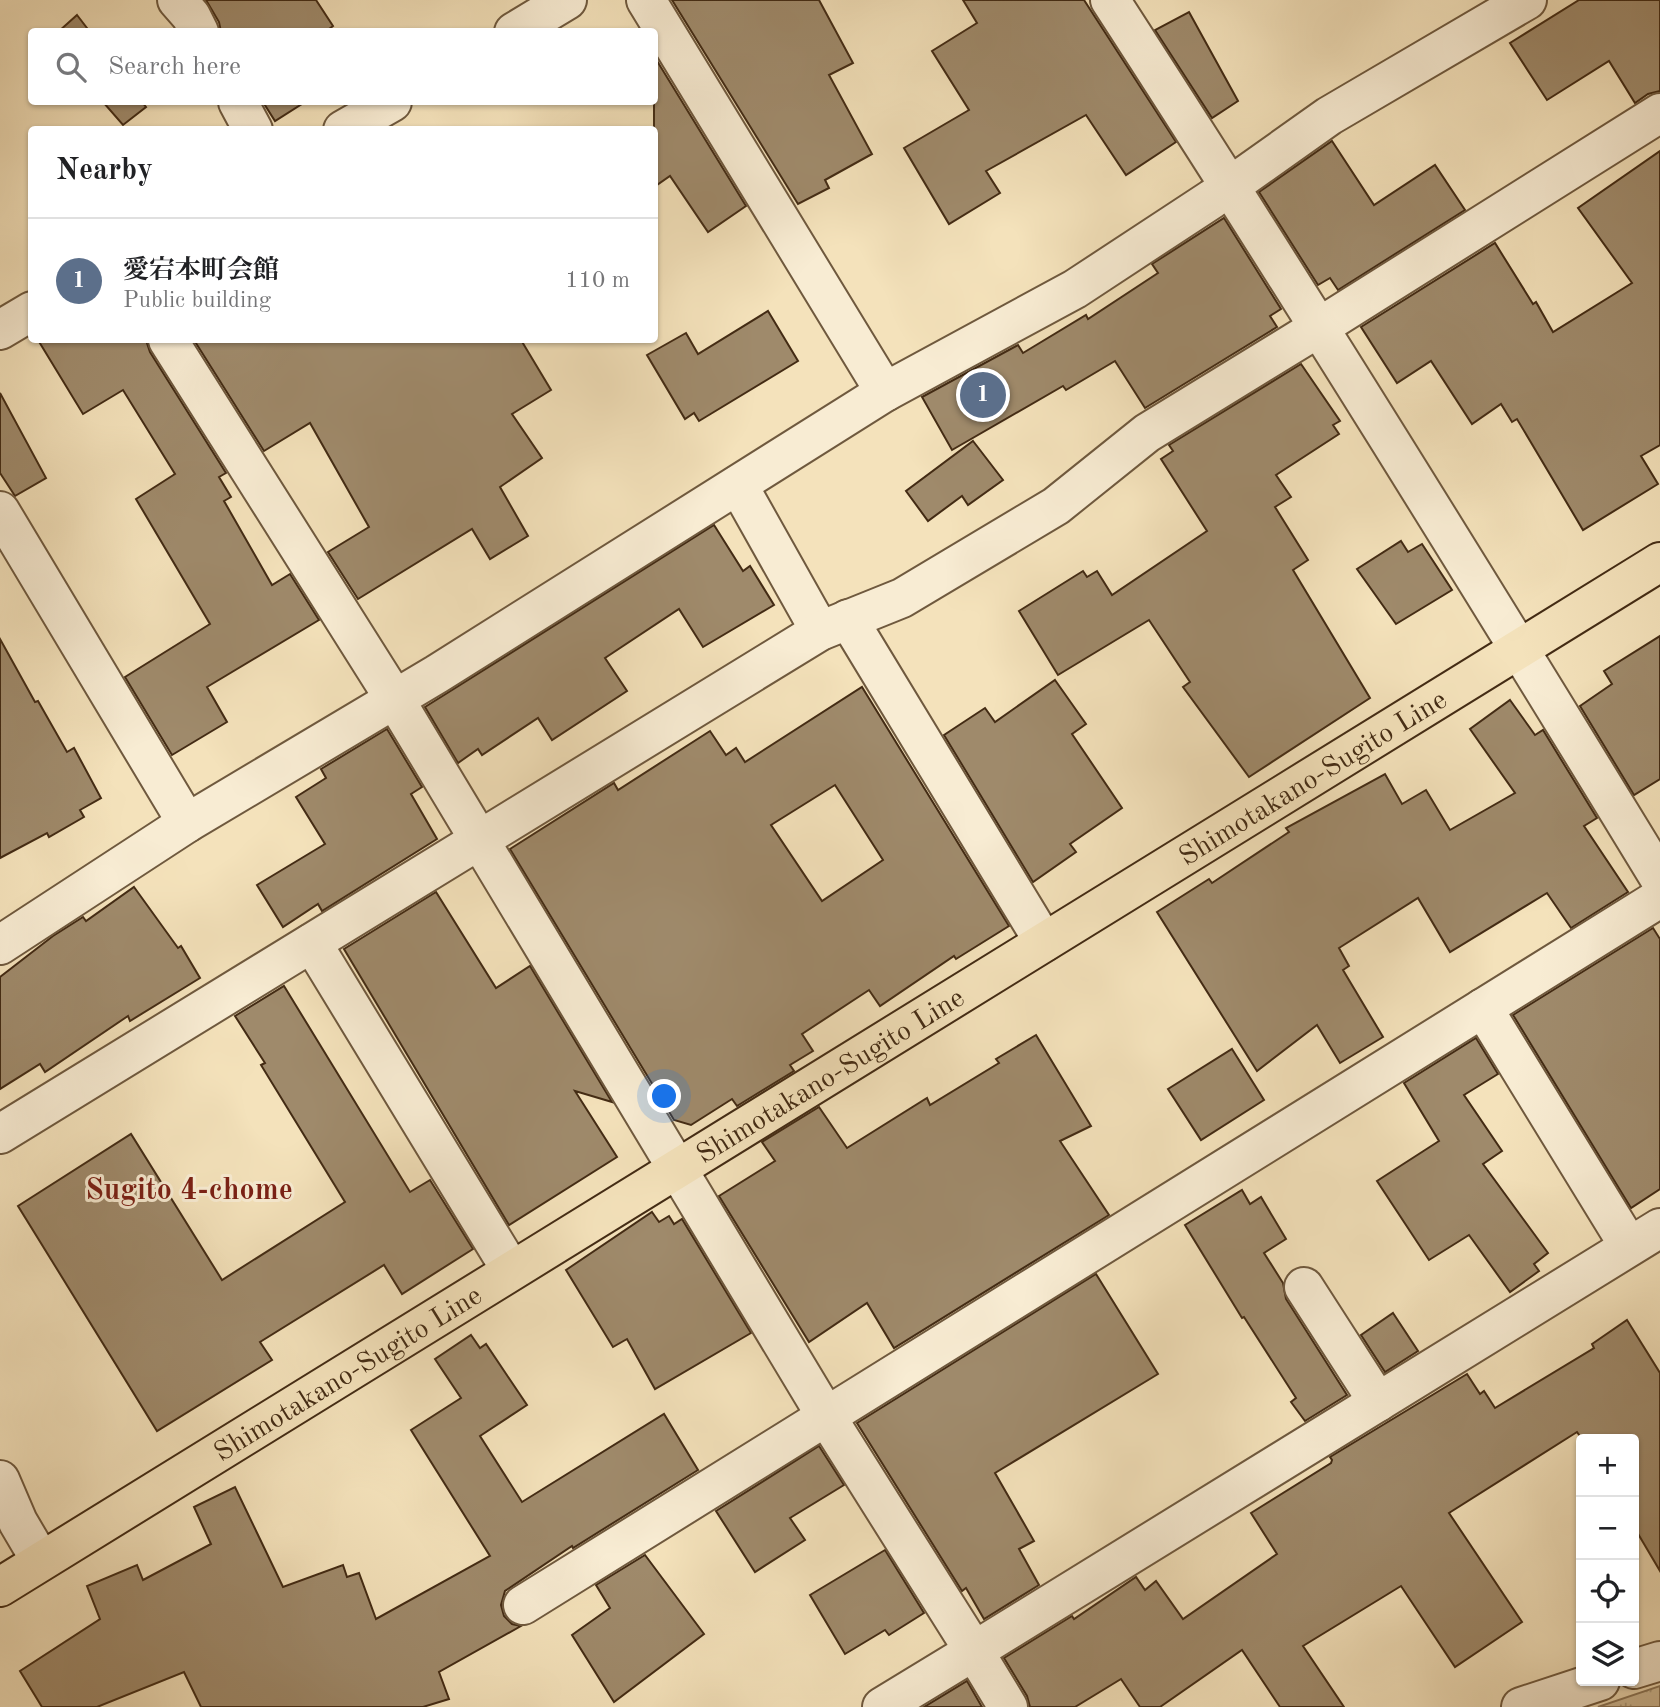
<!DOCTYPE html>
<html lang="en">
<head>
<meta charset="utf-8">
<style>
	:root { --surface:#fff; --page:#f2f2f2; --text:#202124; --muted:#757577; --line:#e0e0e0; --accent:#7c3aed }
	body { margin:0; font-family:"Old Standard TT","Noto Serif JP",serif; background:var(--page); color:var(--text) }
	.controls { position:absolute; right:21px; bottom:21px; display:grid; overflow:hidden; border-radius:7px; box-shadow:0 2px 5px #0004 }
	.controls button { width:63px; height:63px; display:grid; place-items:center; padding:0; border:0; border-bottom:2px solid var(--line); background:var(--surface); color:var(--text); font:35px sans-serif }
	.you { position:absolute; left:665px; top:1097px; width:24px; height:24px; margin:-18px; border:5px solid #fff; border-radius:50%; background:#1a73e8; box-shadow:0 0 0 10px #1a73e833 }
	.badge { display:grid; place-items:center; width:46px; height:46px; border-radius:50%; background:var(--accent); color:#fff; font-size:23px; font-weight:700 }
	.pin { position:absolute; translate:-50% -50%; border:4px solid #fff; box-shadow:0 2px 7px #0006 }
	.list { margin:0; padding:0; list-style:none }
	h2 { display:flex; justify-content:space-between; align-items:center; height:91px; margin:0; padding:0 28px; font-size:30px }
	h2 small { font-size:23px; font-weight:400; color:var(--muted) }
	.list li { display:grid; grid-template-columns:46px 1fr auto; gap:21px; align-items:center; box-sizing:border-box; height:126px; padding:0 28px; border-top:2px solid var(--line) }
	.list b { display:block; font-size:26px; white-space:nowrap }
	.list p { margin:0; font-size:23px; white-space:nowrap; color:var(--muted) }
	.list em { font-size:23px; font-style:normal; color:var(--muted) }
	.icon { flex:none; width:38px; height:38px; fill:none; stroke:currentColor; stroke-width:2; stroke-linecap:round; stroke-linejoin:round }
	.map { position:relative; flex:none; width:1660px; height:1707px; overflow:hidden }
	.search { position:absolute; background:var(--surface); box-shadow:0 2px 5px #0004; left:28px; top:28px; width:630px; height:77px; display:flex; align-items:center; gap:18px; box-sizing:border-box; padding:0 24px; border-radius:7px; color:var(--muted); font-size:26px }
	.panel { position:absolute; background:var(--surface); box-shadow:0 2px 5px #0004; left:28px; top:126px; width:630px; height:217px; border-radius:7px }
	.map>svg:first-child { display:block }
</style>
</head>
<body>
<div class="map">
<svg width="1660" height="1707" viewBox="0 0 1660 1707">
	<defs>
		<pattern id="grass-tufts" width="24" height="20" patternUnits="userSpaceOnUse" patternTransform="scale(1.75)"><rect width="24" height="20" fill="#d6c39f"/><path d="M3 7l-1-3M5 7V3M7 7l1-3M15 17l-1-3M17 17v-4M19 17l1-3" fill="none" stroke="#af9f80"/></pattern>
	</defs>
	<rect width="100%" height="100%" fill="#f4e2bb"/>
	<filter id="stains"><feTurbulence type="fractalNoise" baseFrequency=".00286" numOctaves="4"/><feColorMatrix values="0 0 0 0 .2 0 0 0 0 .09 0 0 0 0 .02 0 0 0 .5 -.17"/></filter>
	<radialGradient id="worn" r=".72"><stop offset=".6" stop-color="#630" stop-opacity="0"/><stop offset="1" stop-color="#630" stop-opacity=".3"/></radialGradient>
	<polygon fill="url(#grass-tufts)" stroke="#8c775a" stroke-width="2" points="1660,1686 1660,1707 1598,1707"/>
	<g fill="#9f8a6b" stroke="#432b14" stroke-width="2" fill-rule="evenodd">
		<polygon points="206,0 316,0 333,26 325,32 221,32 219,22"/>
		<polygon points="672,0 819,0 853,63 829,75 872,154 825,180 829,188 798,204"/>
		<polygon points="963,0 1084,0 1176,142 1126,175 1086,115 986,171 1000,193 949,224 904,148 969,110 932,51 977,23"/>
		<polygon points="1579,0 1660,0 1660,91 1648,94 1635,103 1609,61 1547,100 1510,43"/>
		<polygon points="1189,12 1238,101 1212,118 1155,30"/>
		<polygon points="77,15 90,32 58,32"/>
		<polygon points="654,56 746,206 708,232 670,176 654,187"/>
		<polygon points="103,102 142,102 146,107 123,125"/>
		<polygon points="263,102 305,102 275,121"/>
		<polygon points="1332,141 1374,205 1435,165 1465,210 1338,290 1330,278 1318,285 1259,192"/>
		<polygon points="1660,151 1660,445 1641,456 1658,484 1583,530 1517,419 1512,422 1501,404 1472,424 1431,361 1397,383 1361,327 1495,243 1533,304 1536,302 1553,332 1632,283 1578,208"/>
		<polygon points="1224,218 1281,309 1270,316 1277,327 1145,408 1115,361 1066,390 1063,386 952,450 922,397 1018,345 1023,353 1086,315 1088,319 1158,273 1152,264"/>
		<polygon points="768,311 798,361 699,421 694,413 685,419 647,355 686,333 698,354"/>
		<polygon points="38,340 146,340 150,352 226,473 219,477 231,497 224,501 272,585 290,574 319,620 207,687 227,722 172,755 125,677 210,624 136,499 175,474 123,390 83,414"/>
		<polygon points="194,340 521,340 551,390 512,414 542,458 500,487 528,536 490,559 472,529 358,599 328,552 369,527 310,423 264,451"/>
		<polygon points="1301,364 1340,421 1333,425 1339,434 1276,475 1291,497 1275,507 1308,560 1293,570 1370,698 1249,777 1183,687 1190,682 1149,620 1058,675 1019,611 1083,571 1087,577 1097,571 1112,595 1207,531 1161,459 1173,451 1169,445"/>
		<polygon points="0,393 46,478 15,496 0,473"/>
		<polygon points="973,441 1003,480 968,505 962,496 928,521 906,491"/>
		<polygon points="714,525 743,571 750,566 774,605 703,647 679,609 605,658 627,691 552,740 538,718 482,755 478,749 458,763 425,707"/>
		<polygon points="1401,541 1408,552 1422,544 1452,590 1396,624 1357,569"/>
		<polygon points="1660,636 1660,779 1634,795 1580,706 1612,684 1604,671"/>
		<polygon points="0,639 35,702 38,701 67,752 74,748 101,798 80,810 84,817 49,837 47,833 0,858"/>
		<polygon points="1055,680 1086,724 1072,734 1122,808 1070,844 1076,852 1033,882 944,735 985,708 995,722"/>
		<path d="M862 687 1009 926 956 959 954 956 880 1006 869 990 802 1034 813 1051 790 1065 794 1071 737 1106 732 1099 691 1125 674 1120 510 849 614 783 618 790 710 731 726 755 736 748 745 762ZM835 785 883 860 822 901 771 825Z"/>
		<polygon points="1510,700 1535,735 1543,730 1597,818 1584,826 1628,892 1571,928 1547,893 1450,952 1418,898 1339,948 1349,966 1343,970 1383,1037 1340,1063 1317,1025 1257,1071 1157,912 1209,879 1212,883 1289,832 1286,828 1385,774 1402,804 1426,790 1450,830 1515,793 1470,729"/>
		<polygon points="387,729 422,787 411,794 437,839 322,911 318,904 283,927 257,885 325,844 296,797 326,778 321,769"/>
		<polygon points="134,887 178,948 181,946 200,978 130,1021 128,1016 45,1072 40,1064 0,1089 0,977 53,936 83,917 86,921"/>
		<polygon points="436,892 496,988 530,966 612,1102 575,1091 617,1157 509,1225 344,949"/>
		<polygon points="1653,928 1660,939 1660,1189 1631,1208 1513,1015"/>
		<polygon points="284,986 410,1192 430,1180 473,1249 402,1294 384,1265 260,1342 272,1360 157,1431 18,1206 131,1134 222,1280 345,1202 261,1065 265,1063 235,1016"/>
		<polygon points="1036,1035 1091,1126 1060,1141 1109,1215 894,1348 867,1303 809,1342 719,1196 775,1161 762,1142 819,1107 847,1148 927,1098 930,1105 999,1063 996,1059"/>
		<polygon points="1476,1038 1498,1074 1464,1095 1502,1151 1483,1164 1548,1253 1534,1264 1539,1271 1510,1292 1469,1235 1429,1260 1377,1181 1439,1141 1404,1083"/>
		<polygon points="1232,1049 1264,1100 1201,1140 1168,1089"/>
		<polygon points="1242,1190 1250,1204 1261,1197 1286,1239 1264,1253 1283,1283 1286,1299 1347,1395 1305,1421 1291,1402 1296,1398 1244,1317 1242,1318 1185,1225"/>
		<polygon points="652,1212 659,1222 669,1216 674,1224 682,1219 751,1333 655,1389 627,1339 613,1347 566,1270"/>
		<polygon points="1096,1274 1158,1374 995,1473 1034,1541 1019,1549 1039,1585 984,1619 966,1588 962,1591 857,1423"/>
		<polygon points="1393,1313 1418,1351 1385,1372 1361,1335"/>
		<polygon points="1627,1320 1660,1373 1660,1571 1634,1527 1634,1439 1582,1439 1577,1432 1449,1513 1522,1622 1455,1667 1401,1586 1303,1646 1344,1707 1280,1707 1242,1650 1160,1707 1140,1707 1121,1679 1075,1707 1030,1707 1027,1696 1004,1658 1072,1616 1074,1619 1136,1577 1145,1590 1156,1581 1183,1619 1277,1554 1251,1513 1331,1463 1332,1460 1330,1457 1467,1374 1480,1394 1484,1391 1495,1408 1594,1348 1592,1344"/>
		<polygon points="471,1335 480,1348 486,1344 527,1405 480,1436 522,1502 664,1414 698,1470 573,1548 572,1546 505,1591 501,1605 504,1616 512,1624 521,1626 439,1672 449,1699 423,1707 201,1707 184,1672 97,1707 42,1707 20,1671 100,1619 87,1586 137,1565 143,1580 211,1544 194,1507 235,1487 283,1587 343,1565 347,1577 359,1573 376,1619 490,1556 411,1430 461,1398 435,1359"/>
		<polygon points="819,1446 844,1485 790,1518 805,1540 755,1572 716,1511"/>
		<polygon points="885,1550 924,1613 889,1635 885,1630 845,1654 810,1595"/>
		<polygon points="645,1555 704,1634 614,1702 572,1635 610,1608 596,1585"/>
		<polygon points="967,1681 982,1707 924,1707"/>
	</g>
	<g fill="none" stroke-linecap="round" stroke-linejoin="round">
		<defs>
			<g id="minor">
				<polyline points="177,0 191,16 199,32"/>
				<polyline points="646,0 885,392"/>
				<path d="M1110 0C1298 290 1480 584 1660 879"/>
				<polyline points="514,32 567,0"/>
				<polyline points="238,102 253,130"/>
				<polyline points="343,130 392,102"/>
				<polyline points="0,330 32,311"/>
				<polyline points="168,340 394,698 826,1416 974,1651 1660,1228"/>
				<polyline points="738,485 820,631"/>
				<polyline points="0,511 187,823"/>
				<polyline points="848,619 1044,942"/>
				<polyline points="312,943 511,1270"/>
				<polyline points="0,945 187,823 437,674 885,392 1075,289 1212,199 1329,116 1527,0"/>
				<polyline points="1483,1008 1629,1246"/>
				<polyline points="0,1134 820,631 902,598 1056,506 1147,433 1318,328 1660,113"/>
				<polyline points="1304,1287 1378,1402"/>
				<polyline points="0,1480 18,1522 41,1561"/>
				<polyline points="523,1605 1660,898"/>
				<polyline points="1634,1669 1660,1661"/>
				<polyline points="882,1707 974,1651 1008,1707"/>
				<polyline points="1521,1707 1600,1681"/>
			</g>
			<g id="major">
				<path id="s1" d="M0 1587 1660 562"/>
			</g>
		</defs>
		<use href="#minor" stroke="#6f593e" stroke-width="42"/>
		<use href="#major" stroke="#432b14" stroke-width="42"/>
		<use href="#minor" stroke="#f8ecd3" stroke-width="38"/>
		<use href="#major" stroke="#f4e2bb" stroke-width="38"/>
	</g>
	<g text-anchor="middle" stroke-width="6" stroke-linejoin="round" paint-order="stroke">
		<g font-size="28" fill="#432b14" stroke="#f8ecd3">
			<text dy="10" stroke="none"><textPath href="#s1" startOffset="1542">Shimotakano-Sugito Line</textPath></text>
			<text dy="10" stroke="none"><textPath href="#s1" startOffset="975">Shimotakano-Sugito Line</textPath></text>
			<text dy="10" stroke="none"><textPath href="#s1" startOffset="408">Shimotakano-Sugito Line</textPath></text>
		</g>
		<g font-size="30" font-weight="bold" fill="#7a1f14" stroke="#f8ecd3">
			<text x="189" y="1199">Sugito 4-chome</text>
		</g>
	</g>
	<rect width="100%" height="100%" filter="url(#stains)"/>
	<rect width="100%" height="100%" fill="url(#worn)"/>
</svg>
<div class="controls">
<button>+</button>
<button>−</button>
<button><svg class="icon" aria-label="locate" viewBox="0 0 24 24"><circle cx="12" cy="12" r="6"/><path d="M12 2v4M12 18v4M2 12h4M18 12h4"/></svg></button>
<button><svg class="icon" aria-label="layers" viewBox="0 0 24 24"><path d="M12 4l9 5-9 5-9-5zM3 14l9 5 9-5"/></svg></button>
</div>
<div class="you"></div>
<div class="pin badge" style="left:983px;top:395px;background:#5c6f8a">1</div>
<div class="search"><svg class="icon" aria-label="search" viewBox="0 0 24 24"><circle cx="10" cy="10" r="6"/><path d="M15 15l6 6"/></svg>Search here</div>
<section class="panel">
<h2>Nearby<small></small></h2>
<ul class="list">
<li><span class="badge" style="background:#5c6f8a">1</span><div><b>愛宕本町会館</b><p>Public building</p></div><em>110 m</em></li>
</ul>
</section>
</div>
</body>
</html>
